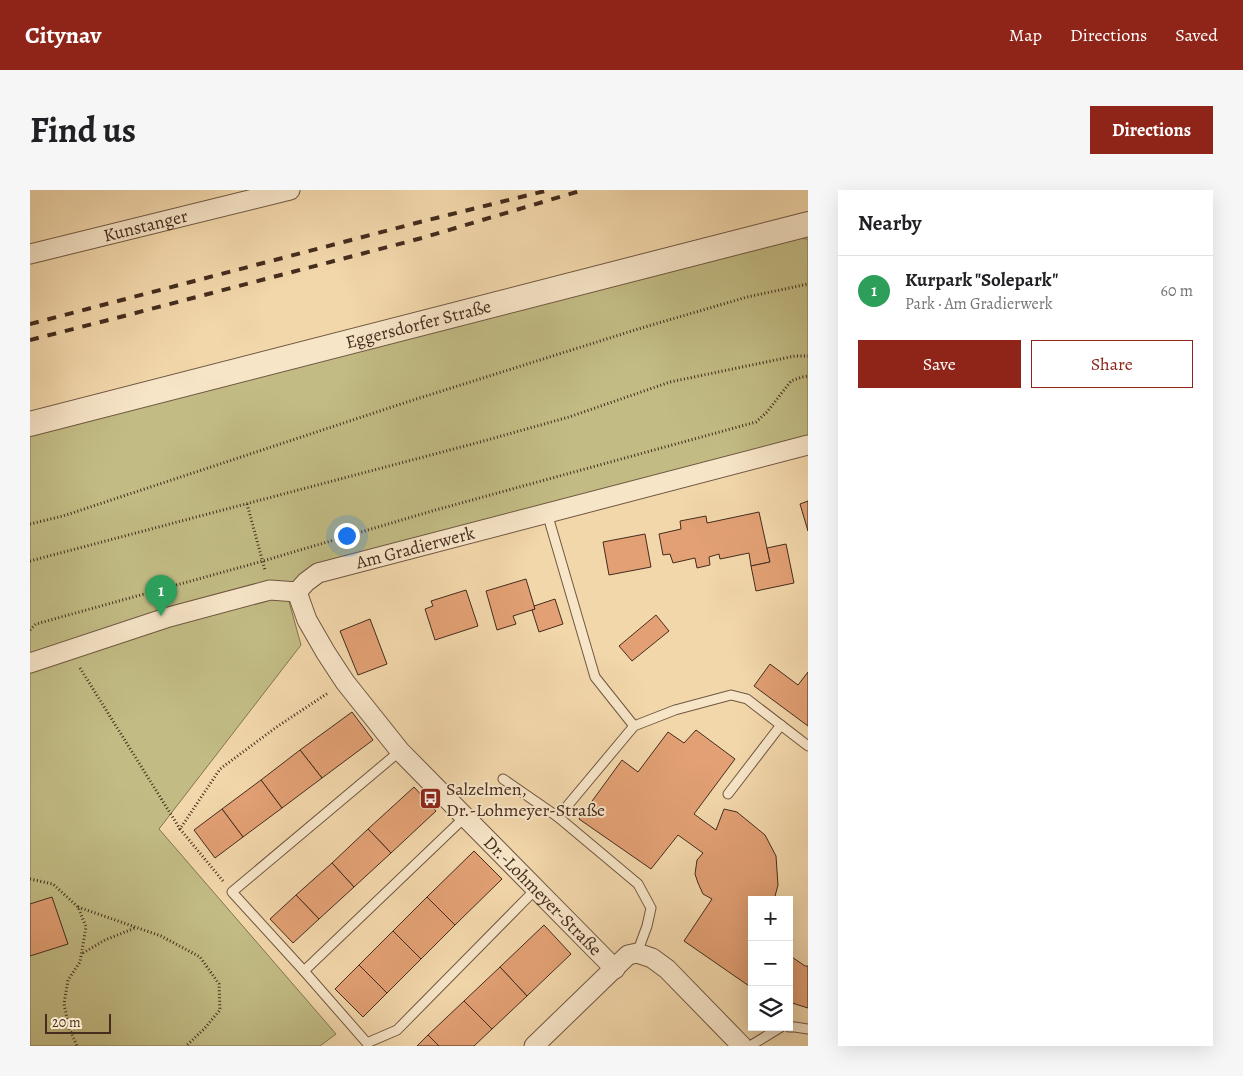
<!DOCTYPE html>
<html lang="en">
<head>
<meta charset="utf-8">
<style>
	:root { --surface:#fff; --page:#f6f6f6; --text:#202124; --muted:#757577; --line:#e0e0e0; --accent:#8f2418 }
	body { margin:0; font-family:Alegreya,serif; background:var(--page); color:var(--text) }
	.controls { position:absolute; right:15px; bottom:15px; display:grid; overflow:hidden; border-radius:0px; box-shadow:0 5px 20px #0002 }
	.controls button { width:45px; height:45px; display:grid; place-items:center; padding:0; border:0; border-bottom:1px solid var(--line); background:var(--surface); color:var(--text); font:25px sans-serif }
	.scale { position:absolute; left:15px; bottom:12px; width:66px; box-sizing:border-box; padding-left:5px; border:2px solid #442c1e; border-top:0; font-size:14px; line-height:18px; white-space:nowrap; color:#442c1e; -webkit-text-stroke:4px #f7e5c8; paint-order:stroke }
	.you { position:absolute; left:316px; top:345px; width:18px; height:18px; margin:-12px; border:4px solid #fff; border-radius:50%; background:#1a73e8; box-shadow:0 0 0 8px #1a73e833 }
	.badge { display:grid; place-items:center; width:32px; height:32px; border-radius:50%; background:var(--accent); color:#fff; font-size:16px; font-weight:700 }
	.pin { position:absolute; translate:-50% -41px; filter:drop-shadow(0 1px 2px #0008) }
	.pin::after { content:''; position:absolute; top:26px; width:18px; height:15px; background:inherit; clip-path:polygon(0 0,100% 0,50% 100%) }
	.list { margin:0; padding:0; list-style:none }
	h2 { display:flex; justify-content:space-between; align-items:center; height:65px; margin:0; padding:0 20px; font-size:21px }
	h2 small { font-size:16px; font-weight:400; color:var(--muted) }
	.list li { display:grid; grid-template-columns:32px 1fr auto; gap:15px; align-items:center; box-sizing:border-box; height:70px; padding:0 20px; border-top:1px solid var(--line) }
	.list b { display:block; font-size:19px; white-space:nowrap }
	.list p { margin:0; font-size:16px; white-space:nowrap; color:var(--muted) }
	.list em { font-size:16px; font-style:normal; color:var(--muted) }
	.actions { display:flex; gap:10px; padding:15px 20px }
	.actions a { flex:1; padding:11px 0; border:1px solid var(--accent); border-radius:0px; text-align:center; font-size:18px; color:var(--accent) }
	.actions .main { background:var(--accent); color:#fff }
	.icon { flex:none; width:28px; height:28px; fill:none; stroke:currentColor; stroke-width:2; stroke-linecap:round; stroke-linejoin:round }
	.map { position:relative; flex:none; width:778px; height:856px; overflow:hidden; border-radius:0px }
	header { display:flex; align-items:center; gap:30px; box-sizing:border-box; height:70px; padding:0 25px; background:var(--accent); color:#fff }
	header strong { font-size:24px }
	nav { display:flex; gap:28px; margin-inline-start:auto; font-size:18px }
	.intro { display:flex; align-items:center; justify-content:space-between; box-sizing:border-box; height:120px; padding:0 30px }
	h1 { margin:0; font-size:35px }
	.button { padding:12px 22px; border-radius:0px; background:var(--accent); color:#fff; font-size:18px; font-weight:700 }
	main { display:flex; gap:30px; padding:0 30px }
	aside { flex:1; background:var(--surface); border-radius:0px; box-shadow:0 5px 20px #0002 }
	.map>svg:first-child { display:block }
</style>
</head>
<body>
<header>
<strong>Citynav</strong>
<nav><a>Map</a><a>Directions</a><a>Saved</a></nav>
</header>
<div class="intro"><h1>Find us</h1><a class="button">Directions</a></div>
<main>
<div class="map">
<svg width="778" height="856" viewBox="0 0 778 856">
	<rect width="100%" height="100%" fill="#f2d7ab"/>
	<filter id="stains"><feTurbulence type="fractalNoise" baseFrequency=".004" numOctaves="4"/><feColorMatrix values="0 0 0 0 .2 0 0 0 0 .09 0 0 0 0 .02 0 0 0 .5 -.17"/></filter>
	<radialGradient id="worn" r=".72"><stop offset=".6" stop-color="#630" stop-opacity="0"/><stop offset="1" stop-color="#630" stop-opacity=".3"/></radialGradient>
	<polygon fill="#c2bc84" stroke="#837451" points="765,48 778,49 778,246 286,376 263,395 255,397 271,455 129,639 306,844 290,856 0,856 0,245"/>
	<g fill="#e2a074" stroke="#442c1e">
		<polygon points="778,311 778,341 770,314"/>
		<polygon points="729,322 740,372 721,376 719,363 690,369 689,364 679,367 680,375 667,378 665,368 643,373 640,364 633,365 629,344 651,339 650,331 676,326 677,333"/>
		<polygon points="615,344 621,377 579,385 573,352"/>
		<polygon points="756,354 764,393 726,401 721,376 740,372 737,358"/>
		<polygon points="496,389 505,419 483,426 486,434 467,440 456,401"/>
		<polygon points="436,400 448,436 405,450 395,419 403,416 401,411"/>
		<polygon points="525,409 533,434 509,442 502,420 505,419 504,416"/>
		<polygon points="626,425 639,441 602,471 589,456"/>
		<polygon points="340,429 357,474 328,485 310,441"/>
		<polygon points="740,474 768,495 778,482 778,536 724,496"/>
		<polygon points="322,522 343,550 292,588 270,560"/>
		<polygon points="666,540 705,569 664,624 686,640 694,619 707,622 735,645 746,666 748,695 744,710 722,710 722,798 654,751 682,709 673,704 668,693 665,684 667,670 673,663 648,645 621,679 549,629 592,570 608,582 638,542 654,553"/>
		<polygon points="270,560 292,588 252,618 231,590"/>
		<polygon points="231,590 252,618 213,647 192,619"/>
		<polygon points="384,597 406,621 361,663 338,639"/>
		<polygon points="192,619 213,647 185,668 164,640"/>
		<polygon points="338,639 361,663 324,697 302,673"/>
		<polygon points="444,661 472,689 425,735 397,707"/>
		<polygon points="302,673 324,697 289,729 266,705"/>
		<polygon points="266,705 289,729 263,753 240,729"/>
		<polygon points="22,707 38,754 0,766 0,714"/>
		<polygon points="397,707 425,735 391,769 363,741"/>
		<polygon points="514,735 541,764 497,806 470,777"/>
		<polygon points="363,741 391,769 357,803 329,775"/>
		<polygon points="759,765 775,776 778,776 778,818 759,812"/>
		<polygon points="329,775 357,803 333,827 305,799"/>
		<polygon points="470,777 497,806 462,839 434,811"/>
		<polygon points="434,811 462,839 444,856 409,856 398,845"/>
		<polygon points="398,845 409,856 387,856"/>
	</g>
	<g fill="none" stroke-linecap="round" stroke-linejoin="round">
		<defs>
			<g id="service">
				<polyline points="517,323 565,487 604,536"/>
				<polyline points="370,561 202,702 274,781 337,853 367,840 506,699"/>
				<polyline points="473,589 528,627"/>
				<polyline points="698,604 751,535"/>
				<polyline points="607,763 617,736 621,718 608,694 528,627 604,536 645,520 701,505 717,509 778,556"/>
				<polyline points="274,781 435,627"/>
				<polyline points="759,837 765,837 778,839"/>
				<polyline points="720,856 751,837"/>
			</g>
			<g id="minor">
				<path id="s1" d="M0 64 260 0"/>
				<path id="s2" d="M267 402 276 392 288 383 778 255"/>
				<path id="s3" d="M267 402 277 430 296 463 315 492 370 561 585 779"/>
				<polyline points="0,473 139,427 240,400 267,402"/>
				<polyline points="504,856 598,765 607,763 622,768 637,779 712,856"/>
			</g>
			<g id="tertiary">
				<path id="s4" d="M0 234 778 34"/>
			</g>
		</defs>
		<use href="#service" stroke="#705741" stroke-width="11"/>
		<use href="#minor" stroke="#705741" stroke-width="21"/>
		<use href="#tertiary" stroke="#705741" stroke-width="26"/>
		<g stroke="#442c1e" stroke-width="3" stroke-dasharray="1 2.5" stroke-linecap="butt">
			<polyline points="217,314 235,380"/>
			<polyline points="0,334 33,326 377,212 608,139 717,107 778,94"/>
			<polyline points="0,371 450,252 539,227 640,192 765,166 778,166"/>
			<polyline points="0,440 6,434 233,371 402,321 726,232 737,222 761,191 772,187 778,186"/>
			<polyline points="50,478 150,639"/>
			<polyline points="0,689 23,694 48,717 56,737 50,772 38,790 34,814 39,838 47,856"/>
			<polyline points="193,691 150,639 190,579 248,536 298,503"/>
			<polyline points="48,717 131,746 170,767 189,794 190,820 174,839 156,856"/>
			<polyline points="53,763 75,750 105,738"/>
		</g>
		<use href="#service" stroke="#f7e5c8" stroke-width="9"/>
		<use href="#minor" stroke="#f7e5c8" stroke-width="19"/>
		<use href="#tertiary" stroke="#f7e5c8" stroke-width="24"/>
		<g stroke="#442c1e" stroke-width="4" stroke-dasharray="9 9" stroke-linecap="butt">
			<polyline points="0,134 390,32 519,0"/>
			<polyline points="0,150 94,126 392,48 553,0"/>
		</g>
	</g>
	<defs>
		<symbol id="bus-square" viewBox="-11 -11 22 22"><rect x="-9" y="-9" width="18" height="18" rx="4" fill="#8f2418" stroke="#f7e5c8"/><path d="M-5-6H5V4H4V6H2V4H-2V6H-4V4H-5ZM-3.5-4V0h7V-4ZM-3.5 1.2v1.5H-2V1.2ZM2 1.2v1.5H3.5V1.2Z" fill="#fff"/></symbol>
	</defs>
	<g fill-rule="evenodd">
		<use href="#bus-square" x="388" y="596" width="25" height="25"/>
	</g>
	<g text-anchor="middle" stroke-width="4" stroke-linejoin="round" paint-order="stroke">
		<g font-size="18" fill="#442c1e" stroke="#f7e5c8">
			<text dy="6" stroke="none"><textPath href="#s1" startOffset="119">Kunstanger</textPath></text>
			<text dy="6" stroke="none"><textPath href="#s4" startOffset="401">Eggersdorfer Straße</textPath></text>
			<text dy="6" stroke="none"><textPath href="#s2" startOffset="129">Am Gradierwerk</textPath></text>
			<text dy="6" stroke="none"><textPath href="#s3" startOffset="394">Dr.-Lohmeyer-Straße</textPath></text>
		</g>
		<g font-size="18" fill="#442c1e" stroke="#f7e5c8" text-anchor="start">
			<text x="416" y="605">Salzelmen,<tspan x="416" dy="21">Dr.-Lohmeyer-Straße</tspan></text>
		</g>
	</g>
	<rect width="100%" height="100%" filter="url(#stains)"/>
	<rect width="100%" height="100%" fill="url(#worn)"/>
</svg>
<div class="controls">
<button>+</button>
<button>−</button>
<button><svg class="icon" aria-label="layers" viewBox="0 0 24 24"><path d="M12 4l9 5-9 5-9-5zM3 14l9 5 9-5"/></svg></button>
</div>
<div class="scale">20 m</div>
<div class="you"></div>
<div class="pin badge" style="left:131px;top:426px;background:#2e9e5b">1</div>
</div>
<aside>
<h2>Nearby<small></small></h2>
<ul class="list">
<li><span class="badge" style="background:#2e9e5b">1</span><div><b>Kurpark &quot;Solepark&quot;</b><p>Park · Am Gradierwerk</p></div><em>60 m</em></li>
</ul>
<div class="actions"><a class="main">Save</a><a>Share</a></div>
</aside>
</main>
</body>
</html>
